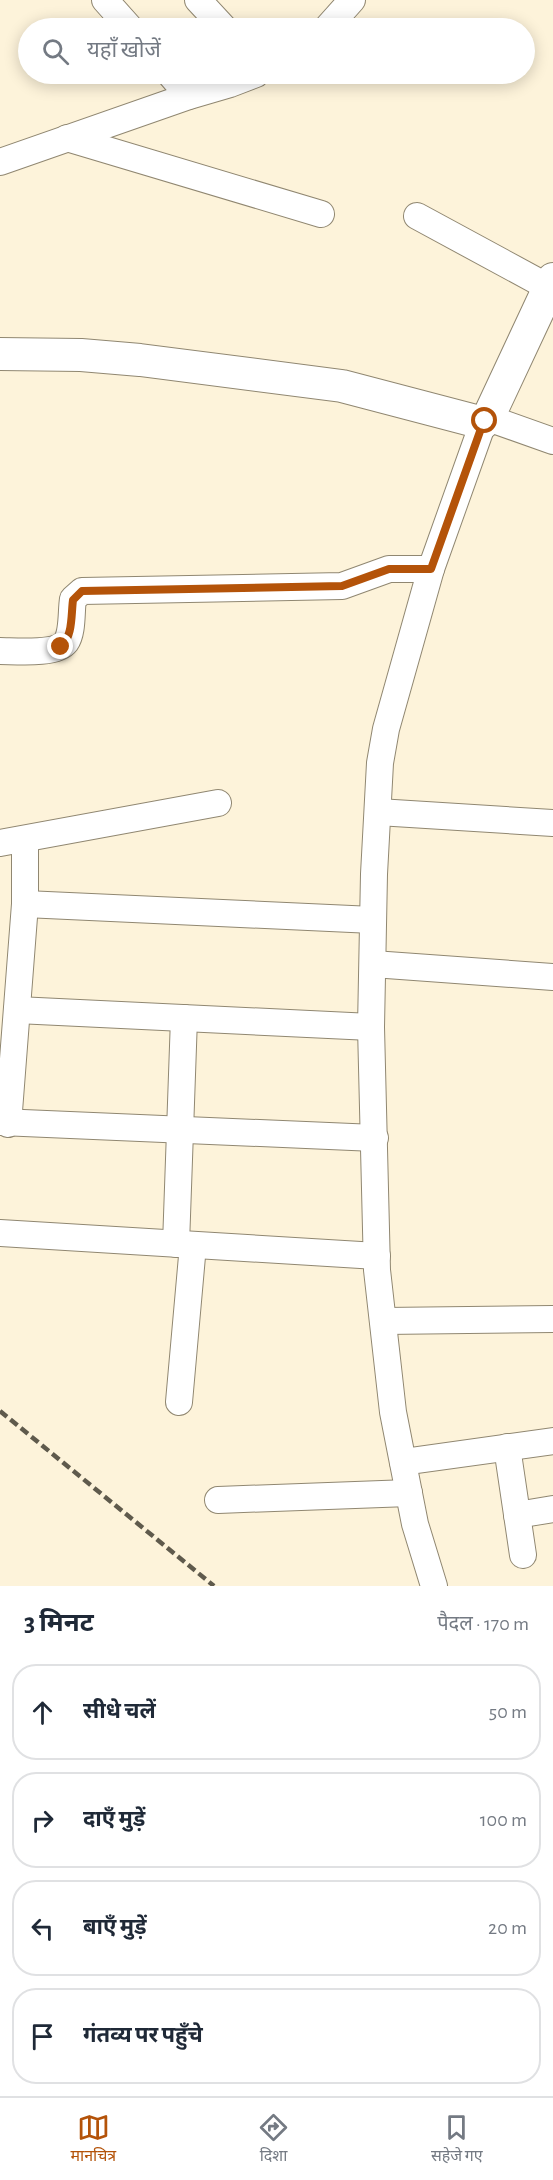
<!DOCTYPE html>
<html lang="hi">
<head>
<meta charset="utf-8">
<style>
	:root { --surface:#fff; --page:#f6f6f7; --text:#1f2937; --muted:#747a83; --line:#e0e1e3; --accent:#b45309 }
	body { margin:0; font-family:"Alegreya Sans","Noto Sans Devanagari",sans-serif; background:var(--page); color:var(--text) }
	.stop { position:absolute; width:18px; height:18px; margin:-14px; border:4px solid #b45309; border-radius:50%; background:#fff }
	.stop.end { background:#b45309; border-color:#fff; box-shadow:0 2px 6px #0008 }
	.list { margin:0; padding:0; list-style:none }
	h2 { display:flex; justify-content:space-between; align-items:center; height:78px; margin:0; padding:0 24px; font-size:26px }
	h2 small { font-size:20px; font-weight:400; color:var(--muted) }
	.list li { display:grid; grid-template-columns:39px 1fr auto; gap:18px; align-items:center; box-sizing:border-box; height:96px; margin:0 12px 12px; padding:0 12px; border:2px solid var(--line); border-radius:24px }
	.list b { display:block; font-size:22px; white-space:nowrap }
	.list em { font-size:20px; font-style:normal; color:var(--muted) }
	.icon { flex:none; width:33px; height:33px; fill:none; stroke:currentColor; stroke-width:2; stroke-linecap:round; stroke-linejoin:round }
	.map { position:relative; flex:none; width:553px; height:1586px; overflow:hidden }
	.search { position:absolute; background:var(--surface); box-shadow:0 3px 15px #0003; left:18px; right:18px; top:18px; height:66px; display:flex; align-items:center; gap:15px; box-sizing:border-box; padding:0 21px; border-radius:33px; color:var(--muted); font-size:22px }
	.sheet { height:510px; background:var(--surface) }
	nav { display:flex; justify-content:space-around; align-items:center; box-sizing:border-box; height:84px; border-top:2px solid var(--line); background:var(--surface); font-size:16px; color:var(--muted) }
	nav a { display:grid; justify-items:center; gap:3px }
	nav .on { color:var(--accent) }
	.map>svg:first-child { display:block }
</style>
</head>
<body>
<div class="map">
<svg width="553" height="1586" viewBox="0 0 553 1586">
	<rect width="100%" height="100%" fill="#fdf3da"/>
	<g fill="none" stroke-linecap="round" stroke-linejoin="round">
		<defs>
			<g id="minor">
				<polyline points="105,0 130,28"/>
				<polyline points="198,0 224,28"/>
				<polyline points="327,28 352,0"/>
				<polyline points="170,74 189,96"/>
				<polyline points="67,138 321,214"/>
				<polyline points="0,162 189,96 230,84 256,74"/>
				<polyline points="417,216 548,287"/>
				<polyline points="488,418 553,441"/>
				<path d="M0 651C15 651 56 655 66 642 73 632 71 611 73 599L82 591 342 586 389 569H431"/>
				<polyline points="378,812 553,823"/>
				<polyline points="0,843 218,803"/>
				<polyline points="25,904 373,920"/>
				<polyline points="373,964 553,977"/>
				<polyline points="17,1010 371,1027"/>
				<polyline points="0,1122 375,1138"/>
				<polyline points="8,1124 25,904 25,839"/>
				<polyline points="0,1233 377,1256"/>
				<polyline points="176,1244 184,1018"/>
				<polyline points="384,1321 553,1319"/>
				<polyline points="179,1402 193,1245"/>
				<polyline points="507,1447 523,1555"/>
				<polyline points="403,1462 553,1441"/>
				<polyline points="218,1500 409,1493"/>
				<polyline points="517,1515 553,1509"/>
				<polyline points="434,1586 415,1524 393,1412 377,1270 371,1027 374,874 380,763 386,729 431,569 483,423"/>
			</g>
			<polyline id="tertiary" points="0,354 81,355 140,360 342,386 483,423 488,418 553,279"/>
		</defs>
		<use href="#minor" stroke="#908771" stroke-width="28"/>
		<use href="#tertiary" stroke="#908771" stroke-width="34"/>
		<use href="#minor" stroke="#fff" stroke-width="26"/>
		<use href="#tertiary" stroke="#fff" stroke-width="32"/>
		<polyline stroke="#5f5a4c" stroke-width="4.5" stroke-dasharray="9 4.5" stroke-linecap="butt" points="0,1411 214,1586"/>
	</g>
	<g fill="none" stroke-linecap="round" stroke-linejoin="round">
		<path stroke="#b45309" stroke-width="8" d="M61 647C73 636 71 615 73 600L82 591 342 586 389 569H431L483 423 485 421"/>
	</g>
</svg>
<div class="stop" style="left:485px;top:421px"></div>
<div class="stop end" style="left:61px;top:647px"></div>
<div class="search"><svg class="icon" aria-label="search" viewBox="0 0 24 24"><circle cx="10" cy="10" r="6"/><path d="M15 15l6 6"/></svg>यहाँ खोजें</div>
</div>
<section class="sheet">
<h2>3 मिनट<small>पैदल · 170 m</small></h2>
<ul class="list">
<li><svg class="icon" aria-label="ahead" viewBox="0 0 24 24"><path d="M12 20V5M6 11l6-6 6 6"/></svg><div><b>सीधे चलें</b></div><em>50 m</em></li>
<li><svg class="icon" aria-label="right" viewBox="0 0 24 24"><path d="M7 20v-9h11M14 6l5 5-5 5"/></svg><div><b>दाएँ मुड़ें</b></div><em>100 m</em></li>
<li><svg class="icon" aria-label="left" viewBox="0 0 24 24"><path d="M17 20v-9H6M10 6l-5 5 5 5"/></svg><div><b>बाएँ मुड़ें</b></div><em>20 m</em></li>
<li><svg class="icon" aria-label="arrive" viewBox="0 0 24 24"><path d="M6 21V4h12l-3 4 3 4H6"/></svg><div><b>गंतव्य पर पहुँचे</b></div></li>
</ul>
</section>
<nav>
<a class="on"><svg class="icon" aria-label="map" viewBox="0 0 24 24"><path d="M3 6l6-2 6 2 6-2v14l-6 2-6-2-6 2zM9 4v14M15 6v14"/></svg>मानचित्र</a>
<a><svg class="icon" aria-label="directions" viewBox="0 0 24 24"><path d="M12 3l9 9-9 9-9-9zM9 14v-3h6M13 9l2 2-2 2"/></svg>दिशा</a>
<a><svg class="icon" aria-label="saved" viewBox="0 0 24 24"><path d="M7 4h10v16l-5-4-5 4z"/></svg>सहेजे गए</a>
</nav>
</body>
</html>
